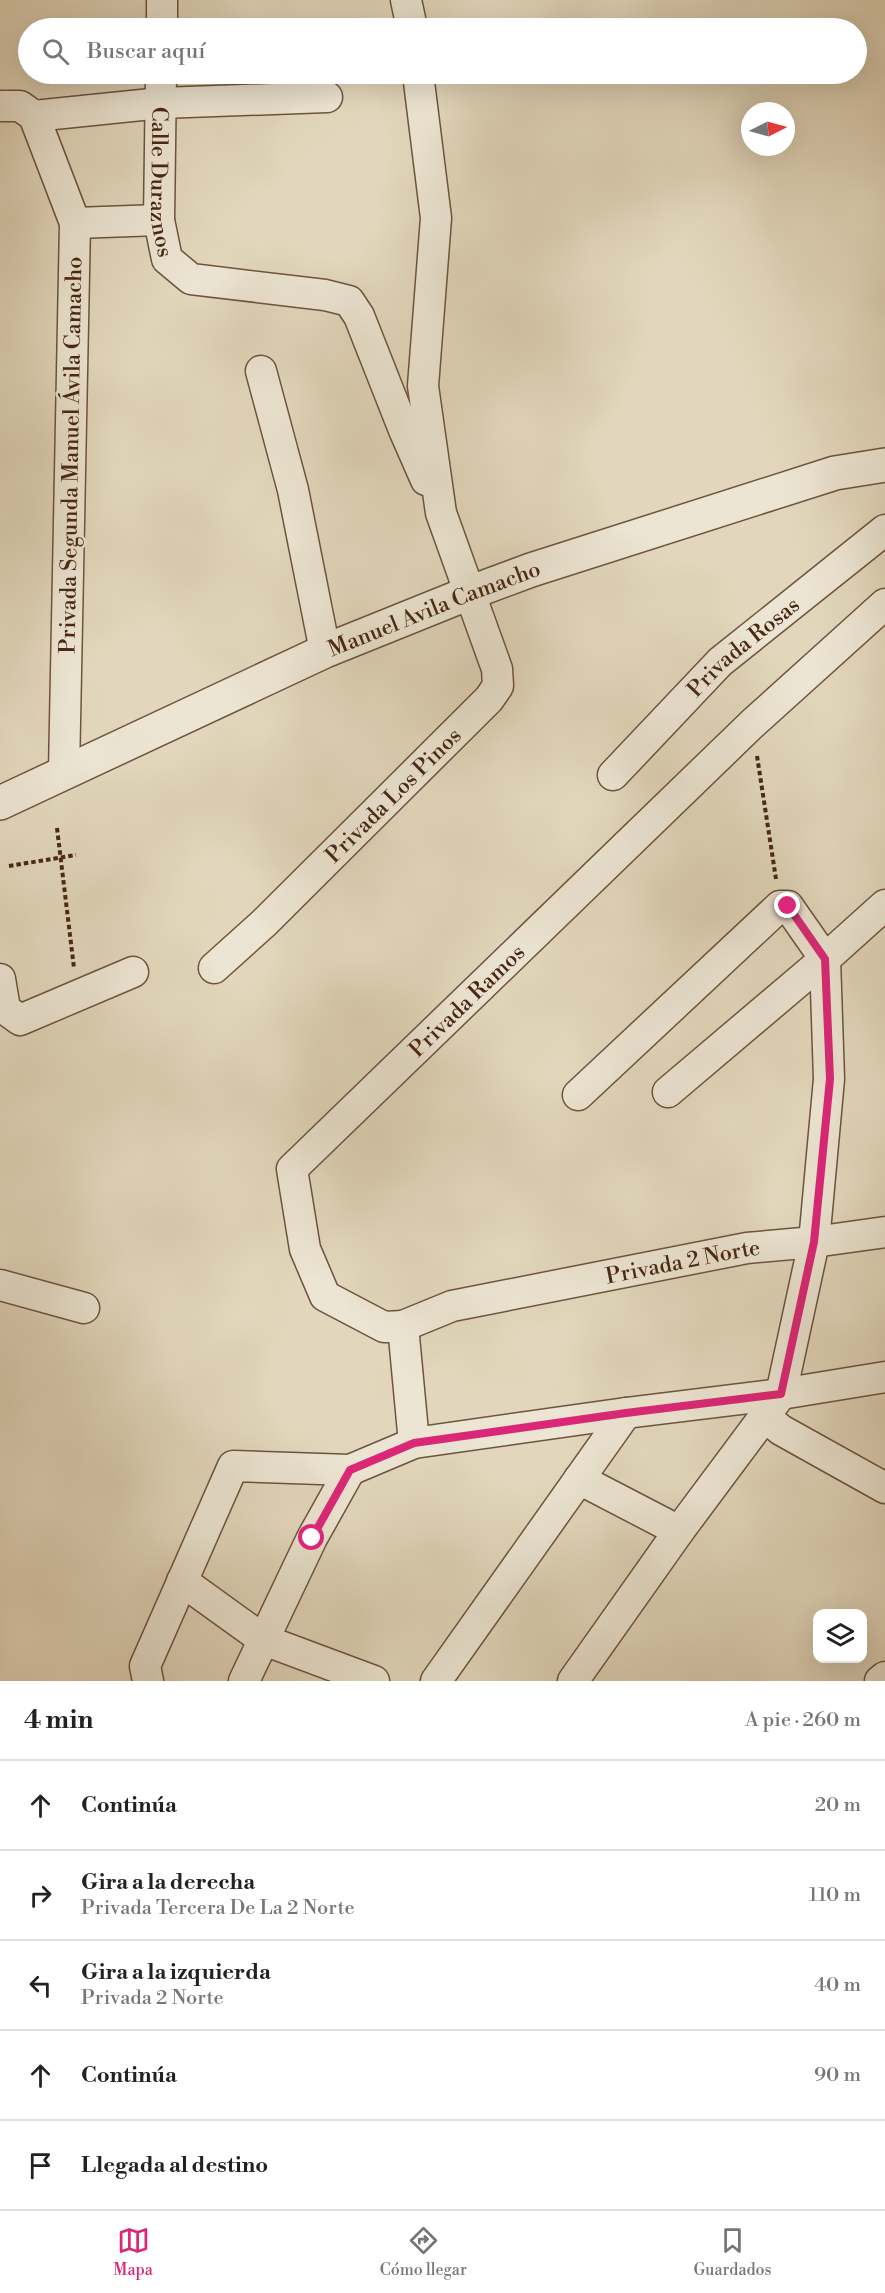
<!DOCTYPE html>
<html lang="es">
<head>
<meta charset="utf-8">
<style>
	:root { --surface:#fff; --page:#f6f6f6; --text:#222; --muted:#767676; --line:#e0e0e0; --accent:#db2777 }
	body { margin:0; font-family:"Libre Bodoni",serif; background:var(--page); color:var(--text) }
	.controls { position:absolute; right:18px; bottom:18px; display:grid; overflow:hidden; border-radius:12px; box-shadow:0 6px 24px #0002 }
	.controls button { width:54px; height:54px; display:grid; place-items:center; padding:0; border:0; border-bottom:2px solid var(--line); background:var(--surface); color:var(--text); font:30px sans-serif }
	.compass { position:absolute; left:741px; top:102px; width:54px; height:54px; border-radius:50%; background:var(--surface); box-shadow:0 6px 24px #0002; rotate:84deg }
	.stop { position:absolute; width:18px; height:18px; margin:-14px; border:4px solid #db2777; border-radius:50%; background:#fff }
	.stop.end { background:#db2777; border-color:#fff; box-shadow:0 2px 6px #0008 }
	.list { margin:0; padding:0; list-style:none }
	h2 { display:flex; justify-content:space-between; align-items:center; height:78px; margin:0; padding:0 24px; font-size:26px }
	h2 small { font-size:20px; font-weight:400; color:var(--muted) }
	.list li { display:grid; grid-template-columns:39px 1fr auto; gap:18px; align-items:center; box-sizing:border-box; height:90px; padding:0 24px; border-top:2px solid var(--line) }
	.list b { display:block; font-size:22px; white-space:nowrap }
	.list p { margin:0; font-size:20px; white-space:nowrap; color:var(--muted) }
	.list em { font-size:20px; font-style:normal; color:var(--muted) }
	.icon { flex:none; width:33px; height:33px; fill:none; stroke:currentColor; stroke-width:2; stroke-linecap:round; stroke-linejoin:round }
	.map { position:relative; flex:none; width:885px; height:1681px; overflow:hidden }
	.search { position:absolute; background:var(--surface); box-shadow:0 6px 24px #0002; left:18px; right:18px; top:18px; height:66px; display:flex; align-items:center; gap:15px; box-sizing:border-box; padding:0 21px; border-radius:33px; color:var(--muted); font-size:22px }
	.sheet { height:528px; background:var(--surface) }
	nav { display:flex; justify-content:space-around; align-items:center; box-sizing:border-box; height:84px; border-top:2px solid var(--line); background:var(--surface); font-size:16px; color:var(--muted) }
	nav a { display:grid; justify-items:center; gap:3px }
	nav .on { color:var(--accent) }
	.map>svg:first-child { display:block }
</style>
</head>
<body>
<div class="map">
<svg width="885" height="1681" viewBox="0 0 885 1681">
	<rect width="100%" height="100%" fill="#e2d7bc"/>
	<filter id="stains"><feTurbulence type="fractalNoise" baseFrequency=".00333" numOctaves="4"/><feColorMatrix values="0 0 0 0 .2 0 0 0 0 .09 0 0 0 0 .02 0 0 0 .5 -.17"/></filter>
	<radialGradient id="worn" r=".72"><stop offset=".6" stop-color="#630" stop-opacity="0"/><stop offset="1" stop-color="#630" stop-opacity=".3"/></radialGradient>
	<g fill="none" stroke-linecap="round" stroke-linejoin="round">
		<defs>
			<g id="minor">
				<polyline points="406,0 412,28"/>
				<polyline points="162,28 162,0"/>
				<path id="s1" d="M161 74 159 220 167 259 191 279 325 295 349 301 359 316 404 430 426 480"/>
				<polyline points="0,106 20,106 34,116 75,223 64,772"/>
				<polyline points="34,116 161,103 327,97"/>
				<polyline points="75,223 159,220"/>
				<polyline points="261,371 293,490 325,651"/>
				<path id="s2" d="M613 775 720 662 885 530"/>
				<path id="s3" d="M214 968 264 923 489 699 498 686 497 669 441 513 423 386 436 218 418 74"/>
				<polyline points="0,979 5,1009 20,1020 133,972"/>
				<polyline points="668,1092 825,959 885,905"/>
				<polyline points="0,1285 84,1308"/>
				<path id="s4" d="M403 1326 452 1306 747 1248 814 1242 885 1232"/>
				<polyline points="764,1416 781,1430 885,1488"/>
				<path id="s5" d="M414 1443 403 1326 384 1327 325 1296 305 1249 292 1169 752 724 885 604"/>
				<polyline points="579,1479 679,1531"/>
				<polyline points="182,1581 264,1640 374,1681"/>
				<polyline points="148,1681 145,1666 233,1466 350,1470 414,1443 626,1413 781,1394 885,1377"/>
				<polyline points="244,1681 312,1538 350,1470"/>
				<polyline points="436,1681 626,1413"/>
				<polyline points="573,1681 679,1531 781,1394 814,1242 829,1079 825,959 788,906 780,906 578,1095"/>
				<polyline points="880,1681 885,1677"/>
			</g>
			<g id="tertiary">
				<path id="s6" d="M0 803 325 651 469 593 531 570 835 473 885 465"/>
			</g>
		</defs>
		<use href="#minor" stroke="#6e533d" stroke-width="33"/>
		<use href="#tertiary" stroke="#6e533d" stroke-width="36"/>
		<g stroke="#482713" stroke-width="4" stroke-dasharray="4.5 3" stroke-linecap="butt">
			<polyline points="757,756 776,879"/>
			<polyline points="57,828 74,968"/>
			<polyline points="9,866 76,855"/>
		</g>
		<use href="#minor" stroke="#ece5d3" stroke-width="30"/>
		<use href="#tertiary" stroke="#ece5d3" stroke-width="33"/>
	</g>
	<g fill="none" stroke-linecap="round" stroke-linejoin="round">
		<polyline stroke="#db2777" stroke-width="8" points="312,1538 350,1470 414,1443 626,1413 781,1394 814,1242 830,1079 825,959 788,906"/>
	</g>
	<g text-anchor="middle" stroke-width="5" stroke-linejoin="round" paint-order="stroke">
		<g font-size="22" fill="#482713" stroke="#ece5d3">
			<text dy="8" stroke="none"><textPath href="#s1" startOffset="108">Calle Duraznos</textPath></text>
			<text transform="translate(70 455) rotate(-89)" y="8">Privada Segunda Manuel Ávila Camacho</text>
			<text dy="8" stroke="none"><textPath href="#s6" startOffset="476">Manuel Avila Camacho</textPath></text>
			<text dy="8" stroke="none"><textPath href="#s2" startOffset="183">Privada Rosas</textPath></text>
			<text dy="8" stroke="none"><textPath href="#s3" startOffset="249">Privada Los Pinos</textPath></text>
			<text dy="8" stroke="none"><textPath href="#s5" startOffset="578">Privada Ramos</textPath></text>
			<text dy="8" stroke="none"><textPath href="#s4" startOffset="288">Privada 2 Norte</textPath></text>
		</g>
	</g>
	<rect width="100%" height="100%" filter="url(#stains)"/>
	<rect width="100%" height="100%" fill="url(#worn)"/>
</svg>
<div class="controls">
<button><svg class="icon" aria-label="layers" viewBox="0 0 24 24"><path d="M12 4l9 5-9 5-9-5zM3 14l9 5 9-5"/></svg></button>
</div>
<svg class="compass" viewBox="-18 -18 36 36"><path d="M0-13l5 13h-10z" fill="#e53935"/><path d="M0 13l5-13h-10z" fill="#767676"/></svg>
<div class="stop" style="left:312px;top:1538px"></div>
<div class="stop end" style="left:788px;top:906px"></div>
<div class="search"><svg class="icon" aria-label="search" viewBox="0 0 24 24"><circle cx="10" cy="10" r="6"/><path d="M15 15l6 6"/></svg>Buscar aquí</div>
</div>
<section class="sheet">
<h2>4 min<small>A pie · 260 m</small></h2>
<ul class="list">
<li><svg class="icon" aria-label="ahead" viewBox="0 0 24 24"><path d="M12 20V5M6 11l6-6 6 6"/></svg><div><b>Continúa</b></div><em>20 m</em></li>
<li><svg class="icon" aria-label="right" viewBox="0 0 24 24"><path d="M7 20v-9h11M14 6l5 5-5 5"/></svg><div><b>Gira a la derecha</b><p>Privada Tercera De La 2 Norte</p></div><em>110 m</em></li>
<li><svg class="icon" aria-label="left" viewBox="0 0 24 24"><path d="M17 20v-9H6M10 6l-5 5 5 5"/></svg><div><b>Gira a la izquierda</b><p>Privada 2 Norte</p></div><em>40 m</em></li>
<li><svg class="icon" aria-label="ahead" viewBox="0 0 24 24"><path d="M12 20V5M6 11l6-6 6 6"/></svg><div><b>Continúa</b></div><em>90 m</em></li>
<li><svg class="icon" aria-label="arrive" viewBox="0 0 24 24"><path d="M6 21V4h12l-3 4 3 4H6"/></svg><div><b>Llegada al destino</b></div></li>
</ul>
</section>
<nav>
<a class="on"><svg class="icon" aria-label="map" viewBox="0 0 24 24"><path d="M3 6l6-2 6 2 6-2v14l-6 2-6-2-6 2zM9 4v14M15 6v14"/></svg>Mapa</a>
<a><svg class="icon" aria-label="directions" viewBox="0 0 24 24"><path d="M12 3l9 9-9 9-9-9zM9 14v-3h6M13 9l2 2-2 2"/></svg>Cómo llegar</a>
<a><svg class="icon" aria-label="saved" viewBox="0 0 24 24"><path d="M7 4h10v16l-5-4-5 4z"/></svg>Guardados</a>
</nav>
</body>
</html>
